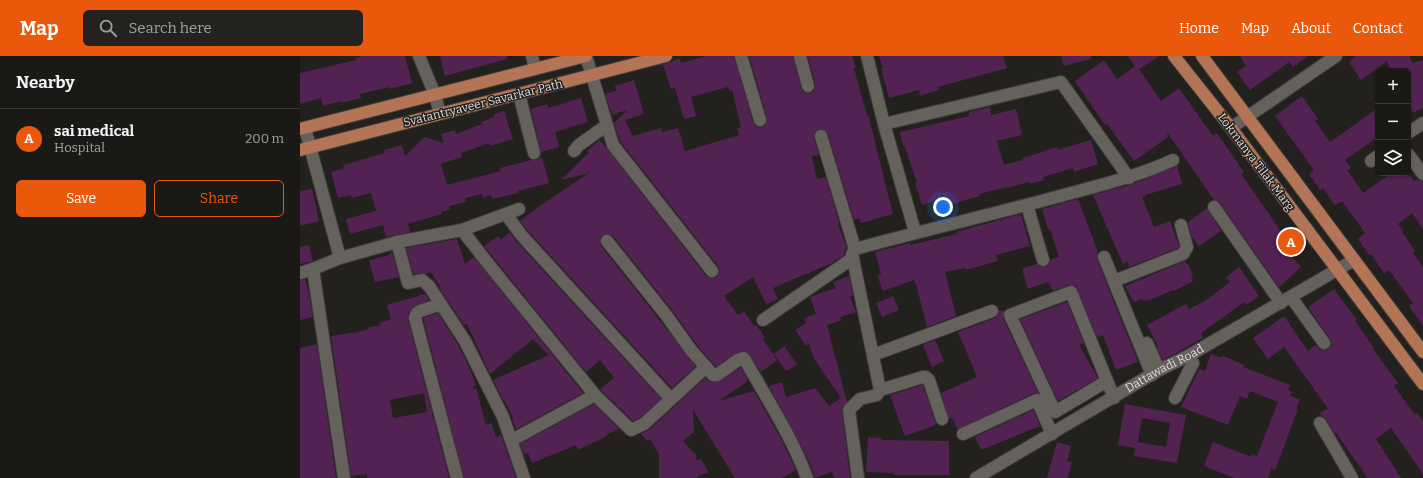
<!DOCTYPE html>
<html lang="en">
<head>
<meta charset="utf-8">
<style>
	:root { --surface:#1a1916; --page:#23221f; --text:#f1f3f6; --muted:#9fa0a1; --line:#383835; --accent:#ea580c }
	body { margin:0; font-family:Bitter,serif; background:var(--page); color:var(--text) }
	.controls { position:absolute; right:12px; top:12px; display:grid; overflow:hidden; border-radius:6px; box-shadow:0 1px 3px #0004 }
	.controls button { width:36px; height:36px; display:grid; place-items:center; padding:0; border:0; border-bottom:1px solid var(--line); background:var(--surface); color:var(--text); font:20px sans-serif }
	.you { position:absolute; left:643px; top:151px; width:14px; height:14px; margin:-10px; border:3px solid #fff; border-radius:50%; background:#1a73e8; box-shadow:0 0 0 6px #1a73e833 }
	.badge { display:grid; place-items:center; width:26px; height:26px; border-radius:50%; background:var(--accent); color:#fff; font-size:13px; font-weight:700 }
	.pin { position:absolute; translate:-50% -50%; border:2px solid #fff; box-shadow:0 1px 4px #0006 }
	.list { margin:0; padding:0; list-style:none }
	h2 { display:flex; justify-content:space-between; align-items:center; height:52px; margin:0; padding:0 16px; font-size:17px }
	h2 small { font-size:13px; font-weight:400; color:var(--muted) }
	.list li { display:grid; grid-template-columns:26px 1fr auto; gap:12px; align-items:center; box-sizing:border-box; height:60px; padding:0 16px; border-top:1px solid var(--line) }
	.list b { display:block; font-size:15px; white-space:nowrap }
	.list p { margin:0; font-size:13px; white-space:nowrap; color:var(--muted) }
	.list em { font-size:13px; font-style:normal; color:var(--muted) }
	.actions { display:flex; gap:8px; padding:12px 16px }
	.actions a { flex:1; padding:9px 0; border:1px solid var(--accent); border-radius:6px; text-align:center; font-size:14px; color:var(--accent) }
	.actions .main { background:var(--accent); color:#fff }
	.icon { flex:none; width:22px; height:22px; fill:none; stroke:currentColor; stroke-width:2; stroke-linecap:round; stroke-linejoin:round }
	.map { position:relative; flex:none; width:1123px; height:422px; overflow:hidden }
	header { display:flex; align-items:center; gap:24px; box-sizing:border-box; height:56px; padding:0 20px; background:var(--accent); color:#fff }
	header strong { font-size:19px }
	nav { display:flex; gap:22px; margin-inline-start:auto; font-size:14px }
	.search { width:280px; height:36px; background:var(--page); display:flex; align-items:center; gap:10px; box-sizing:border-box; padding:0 14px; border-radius:6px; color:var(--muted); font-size:15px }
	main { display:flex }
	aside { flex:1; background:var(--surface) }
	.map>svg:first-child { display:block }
</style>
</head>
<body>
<header>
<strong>Map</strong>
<div class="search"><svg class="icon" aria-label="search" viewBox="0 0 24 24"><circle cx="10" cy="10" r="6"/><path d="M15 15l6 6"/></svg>Search here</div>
<nav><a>Home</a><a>Map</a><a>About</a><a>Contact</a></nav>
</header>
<main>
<aside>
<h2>Nearby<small></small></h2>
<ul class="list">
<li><span class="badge">A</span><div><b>sai medical</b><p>Hospital</p></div><em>200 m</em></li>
</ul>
<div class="actions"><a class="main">Save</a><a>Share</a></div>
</aside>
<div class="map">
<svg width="1123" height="422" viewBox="0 0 1123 422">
	<rect width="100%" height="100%" fill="#23211d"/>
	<g fill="#522253" fill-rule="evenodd">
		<polygon points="63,0 105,0 112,27 89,33 89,31 60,38 61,42 41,47 41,45 23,50 21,42 0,48 0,17 56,4 55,2"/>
		<polygon points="140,0 207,0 207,3 145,20"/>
		<polygon points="406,0 434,0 453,66 455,70 459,71 465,69 467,62 449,0 493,0 501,32 503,36 510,37 514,35 515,28 508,0 552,0 556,11 554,12 557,23 567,59 568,58 593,158 561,167 559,162 554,164 528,78 523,73 516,75 514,82 519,99 512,100 517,123 526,121 539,167 538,168 547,192 544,196 545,199 534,205 532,207 473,232 478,243 466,248 453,221 424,240 438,259 444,255 454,270 456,269 465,281 463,283 477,304 461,316 450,299 444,295 434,298 416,311 397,289 372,254 313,180 309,178 303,179 300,183 301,190 396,310 372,332 228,175 220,165 234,154 289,117 261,124 288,97 287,95 299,84 305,90 406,220 413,222 417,221 419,214 418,210 320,85 314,67 327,54 312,59 305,38 316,35 315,30 334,24 344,58 325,64 333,80 361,72 362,76 378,72 385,95 439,79 437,72 441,71 432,34 430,35 428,31 391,41 396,60 384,63 375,32 371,33 363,9 380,2 381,7"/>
		<polygon points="579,0 703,0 707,12 638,31 639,34 620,40 619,34 589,42 581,12 583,12"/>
		<polygon points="761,0 791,0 791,3 764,10"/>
		<polygon points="828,0 859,0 839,13 861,45 879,32 913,80 917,77 944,116 941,118 990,188 984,192 1001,211 979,231 920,147 914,144 867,76 868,81 834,105 807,68 805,69 775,25 804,4 817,23 835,10"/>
		<polygon points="940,0 1008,0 993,11 989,6 950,34 937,16 946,10"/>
		<polygon points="1056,0 1110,0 1112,7 1123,4 1123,52 1113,57 1108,46 1108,15 1091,15 1087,5 1061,24 1049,6"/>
		<polygon points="1002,40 1018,63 1015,65 1030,86 1078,52 1078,81 1045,104 1051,112 1047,114 1063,137 1086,121 1083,117 1108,117 1114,125 1117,123 1123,126 1123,173 1112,157 1098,168 1103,175 1102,176 1115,195 1113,197 1123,211 1123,270 1109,250 1113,247 1089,214 1084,217 1071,198 1069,199 1058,183 1065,177 1042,145 1035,149 1023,132 1020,134 1009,118 1014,114 975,60"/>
		<polygon points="281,42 288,66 255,76 259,91 241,96 231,53 247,48 248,52"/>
		<polygon points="690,51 691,59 716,53 722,79 697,85 704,109 723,104 723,102 757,91 758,94 791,84 798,108 774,116 773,112 743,121 744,124 730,128 729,126 707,132 707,131 679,138 680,140 646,150 644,142 622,149 615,127 617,127 604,89 603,89 600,76 669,60 669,56"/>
		<polygon points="204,55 213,83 190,90 189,87 161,97 162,101 141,108 147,129 201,115 200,112 231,104 235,104 242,101 249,127 218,135 218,137 192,143 191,139 183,142 182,138 165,142 166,146 149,150 150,153 141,156 142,158 108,168 110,176 86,181 83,169 50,178 46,163 76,155 71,137 52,142 51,139 38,142 31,116 44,112 43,109 85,97 84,94 102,89 105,100 125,81 144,87 141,78 155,74 156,78 182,68 181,66 194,61 194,58"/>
		<polygon points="877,110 882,128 845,139 846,140 842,141 854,171 870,165 879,190 878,192 829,211 828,206 823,208 793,139 830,129"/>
		<polygon points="12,133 19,165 0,170 0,135"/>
		<polygon points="778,143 798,196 797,200 797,204 838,306 816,314 803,279 797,281 776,230 769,229 753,235 748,226 728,233 722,213 737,208 741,211 745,211 749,209 750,204 759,201 750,173 748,173 742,153"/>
		<polygon points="907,152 921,175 899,190 891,179 888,166"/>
		<polygon points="721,158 730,190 696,199 698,205 666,214 665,212 645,216 656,260 627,271 616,228 615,228 614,224 583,235 577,219 581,218 575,196 610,187 611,189 656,178 656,176"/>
		<polygon points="210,176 216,185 361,343 340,362 333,365 301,334 300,333 314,322 300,304 286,316 184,190 198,180 201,184"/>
		<polygon points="157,183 165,208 174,201 283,337 216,373 212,363 213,362 205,345 204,345 193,324 249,299 233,283 190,318 167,268 164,269 140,233 141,232 131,216 126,218 121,217 113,218 106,192"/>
		<polygon points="9,189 13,205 0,208 0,191"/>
		<polygon points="92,195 99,221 75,226 69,204 89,199"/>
		<polygon points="885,205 886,208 888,208 893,219 891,220 893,225 874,235 873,234 848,245 847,244 843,245 842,243 834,246 825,230"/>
		<polygon points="939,211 959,240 946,249 944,246 901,277 903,282 863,304 857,292 858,291 847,269 886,248 889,253 905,245 930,226 926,221"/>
		<polygon points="549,220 553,240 550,241 556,256 540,261 541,264 527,269 547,346 542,351 542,355 550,422 535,422 532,416 515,422 510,407 493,374 469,330 482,326 486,341 515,332 529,350 541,342 513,301 509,287 506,290 495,274 506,267 504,262 516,258 510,241 536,232 533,226"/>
		<polygon points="5,223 8,233 13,261 0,264 0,224"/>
		<polygon points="1034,233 1057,264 1055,265 1074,292 1073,293 1098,327 1094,330 1115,359 1117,357 1123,365 1123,418 1091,372 1076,383 1101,422 1068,422 1036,377 1035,378 1026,363 1019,358 1026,353 1029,354 984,291 968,303 953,282 984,260 1008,295 1016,289 1021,294 1028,293 1031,290 1030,283 1008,251"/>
		<path d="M125 238 129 244 113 251 108 259V264L149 422H67V418L51 420 31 280 58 276 69 273V271L80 270 79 267 91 263 87 249ZM124 337 127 356 93 362 90 344Z"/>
		<polygon points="593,240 599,254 582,261 576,247"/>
		<polygon points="767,246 784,287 779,289 798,322 758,345 720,263"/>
		<polygon points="704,254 703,262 738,337 734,337 658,373 652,362 649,363 641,337 677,321 658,276 695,262 698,259 699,255"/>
		<polygon points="138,257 158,289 170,313 176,329 173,331 174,333 176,332 186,369 191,367 196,381 201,379 216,422 164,422 123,262"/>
		<polygon points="635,284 644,305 632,311 623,289"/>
		<polygon points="17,288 36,422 0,422 0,292"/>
		<polygon points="484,290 497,308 486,315 474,298"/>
		<polygon points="911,298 922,302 923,300 944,309 943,311 990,329 988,334 992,336 990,340 1000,343 996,353 998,353 975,414 971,412 968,422 934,422 904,410 913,386 951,401 952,398 957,400 978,346 950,335 947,343 940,340 928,369 881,351 899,313 905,315"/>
		<polygon points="441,311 448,325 419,345 454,335 480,381 496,414 482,422 435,422 393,354 394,376 383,385 396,399 396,404 401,403 408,416 398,420 398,422 359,422 359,398 350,383 347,385 341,378 349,374 405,322 410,326 417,326 421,325"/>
		<polygon points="623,329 636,368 633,369 633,370 605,380 590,339"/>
		<polygon points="294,348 319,373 306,379 307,380 278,394 276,389 232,407 228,397 224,398 220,388"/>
		<path d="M825 348 886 359 877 407 834 400 835 392 818 389ZM842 362 870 367 866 391 838 386Z"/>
		<polygon points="733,354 740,370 681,394 675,381"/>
		<polygon points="568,381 581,382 581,384 649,385 649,419 594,419 594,417 566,416"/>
		<polygon points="757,386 771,390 767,405 772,406 768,422 747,422"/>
	</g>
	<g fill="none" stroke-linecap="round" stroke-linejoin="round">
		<defs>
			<g id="minor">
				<polyline points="119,0 135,39 140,58"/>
				<polyline points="232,0 235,13"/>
				<polyline points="286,0 313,89 412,215"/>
				<polyline points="441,0 460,64"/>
				<polyline points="500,0 508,30"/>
				<polyline points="567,0 584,68 615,176"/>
				<polyline points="219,38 234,97"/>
				<polyline points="584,68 761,26 829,122"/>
				<polyline points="5,72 40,202"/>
				<polyline points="931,72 1036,0"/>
				<polyline points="1108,77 1123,67"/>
				<polyline points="521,80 555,193"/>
				<polyline points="274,95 279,89 307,69"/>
				<polyline points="1108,98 1123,118"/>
				<polyline points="1071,105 1078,100"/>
				<polyline points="727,149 743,204"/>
				<polyline points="914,151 981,247"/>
				<polyline points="206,158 222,180 371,343"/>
				<polyline points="162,174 190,210 295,339 331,374 344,368 406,311"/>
				<path d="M307 185 366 259 391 294 413 319H417L438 304 443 302 445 304C466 341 493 383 507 422"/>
				<polyline points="97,186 108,227 122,224 129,230 165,285 203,361 224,422"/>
				<polyline points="804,201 852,319"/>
				<polyline points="13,213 44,422"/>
				<polyline points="0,217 13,213 40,202 97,186 162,174 219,153"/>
				<polyline points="819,223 883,198 887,191 881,169"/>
				<polyline points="991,241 1024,287"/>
				<polyline points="141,248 120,255 117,257 115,262 157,422"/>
				<polyline points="463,264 553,202"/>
				<polyline points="847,287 859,314"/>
				<polyline points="573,299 692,255"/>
				<polyline points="807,325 755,356 710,259 771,236 814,342"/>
				<polyline points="580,334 623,321 626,321 629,324 642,363"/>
				<polyline points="875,342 893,307 888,300"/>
				<polyline points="1020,367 1052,422"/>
				<polyline points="663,378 737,344 752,378"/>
				<polyline points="212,384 295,339"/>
				<path d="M558 422 549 354 560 343 577 339 580 334 552 198 555 193C624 174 694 158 764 139 801 129 838 120 873 104"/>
				<path id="s1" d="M676 422 859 314 888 300 1054 204"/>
			</g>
			<g id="major">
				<polyline points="874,0 931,72 1123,328"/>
				<polyline points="902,0 1123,296"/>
				<polyline points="0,73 286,0"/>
				<polyline points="0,94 366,0"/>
			</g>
		</defs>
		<use href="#minor" stroke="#3e3d3b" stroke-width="14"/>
		<use href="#major" stroke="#3e3d3b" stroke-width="14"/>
		<use href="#minor" stroke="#65625e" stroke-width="12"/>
		<use href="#major" stroke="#b47556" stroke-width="12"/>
	</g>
	<g text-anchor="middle" stroke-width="3" stroke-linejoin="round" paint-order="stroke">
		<g font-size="12" fill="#dedddb" stroke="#23211d">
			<text transform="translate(183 47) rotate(-14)" y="4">Svatantryaveer Savarkar Path</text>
			<text transform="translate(956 106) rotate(53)" y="4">Lokmanya Tilak Marg</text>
			<text dy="4" stroke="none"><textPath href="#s1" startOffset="218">Dattawadi Road</textPath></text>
		</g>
	</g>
</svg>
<div class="controls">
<button>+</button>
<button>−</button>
<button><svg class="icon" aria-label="layers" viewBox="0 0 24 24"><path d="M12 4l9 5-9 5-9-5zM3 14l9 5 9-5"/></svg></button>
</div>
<div class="you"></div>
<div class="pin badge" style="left:991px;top:186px">A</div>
</div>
</main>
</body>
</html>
